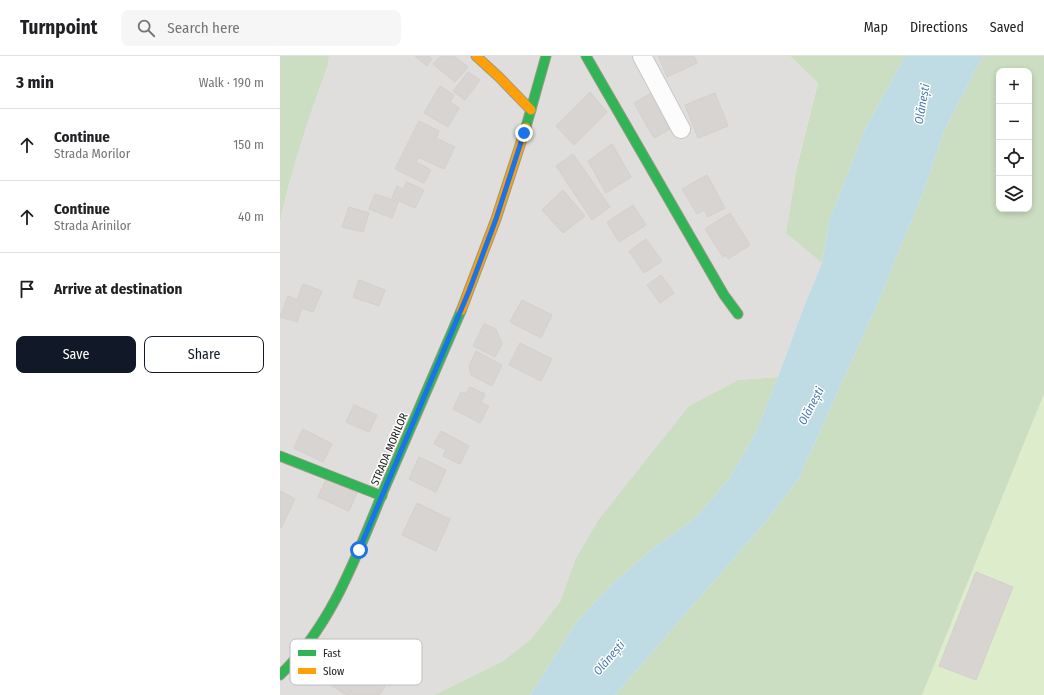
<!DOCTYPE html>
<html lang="en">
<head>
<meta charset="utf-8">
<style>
	:root { --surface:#fff; --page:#f6f6f6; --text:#202124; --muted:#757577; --line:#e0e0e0; --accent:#111827 }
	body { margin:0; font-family:"Fira Sans Condensed",sans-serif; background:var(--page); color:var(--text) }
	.controls { position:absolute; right:12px; top:12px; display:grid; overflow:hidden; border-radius:8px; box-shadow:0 2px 6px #0003 }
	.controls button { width:36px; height:36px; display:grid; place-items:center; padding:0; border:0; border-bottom:1px solid var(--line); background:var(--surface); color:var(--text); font:20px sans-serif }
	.stop { position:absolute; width:12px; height:12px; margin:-9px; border:3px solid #1a73e8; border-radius:50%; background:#fff }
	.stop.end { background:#1a73e8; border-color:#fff; box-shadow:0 1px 4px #0008 }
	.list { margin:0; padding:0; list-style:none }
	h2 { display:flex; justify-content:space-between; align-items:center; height:52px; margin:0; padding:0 16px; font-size:17px }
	h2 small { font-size:13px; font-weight:400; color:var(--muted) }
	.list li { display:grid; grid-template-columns:26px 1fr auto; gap:12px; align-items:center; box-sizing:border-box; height:72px; padding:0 16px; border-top:1px solid var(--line) }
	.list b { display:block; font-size:15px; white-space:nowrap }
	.list p { margin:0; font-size:13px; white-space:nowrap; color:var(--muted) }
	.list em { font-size:13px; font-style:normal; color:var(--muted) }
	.actions { display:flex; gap:8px; padding:12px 16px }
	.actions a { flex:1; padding:9px 0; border:1px solid var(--accent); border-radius:8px; text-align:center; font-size:14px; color:var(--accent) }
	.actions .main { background:var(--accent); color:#fff }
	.icon { flex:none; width:22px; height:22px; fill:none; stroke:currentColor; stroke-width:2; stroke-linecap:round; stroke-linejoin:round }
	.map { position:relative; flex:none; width:764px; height:639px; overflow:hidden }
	header { display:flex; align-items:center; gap:24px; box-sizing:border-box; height:56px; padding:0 20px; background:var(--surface); border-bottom:1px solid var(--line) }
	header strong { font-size:19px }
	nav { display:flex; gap:22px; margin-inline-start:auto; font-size:14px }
	.search { width:280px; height:36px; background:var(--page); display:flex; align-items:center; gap:10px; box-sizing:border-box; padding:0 14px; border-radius:8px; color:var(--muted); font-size:15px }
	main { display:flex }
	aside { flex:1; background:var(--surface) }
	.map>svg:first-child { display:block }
</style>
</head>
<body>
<header>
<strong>Turnpoint</strong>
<div class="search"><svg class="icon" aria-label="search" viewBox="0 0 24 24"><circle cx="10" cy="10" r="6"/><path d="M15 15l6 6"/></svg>Search here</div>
<nav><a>Map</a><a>Directions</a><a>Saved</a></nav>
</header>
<main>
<aside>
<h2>3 min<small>Walk · 190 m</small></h2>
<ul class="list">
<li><svg class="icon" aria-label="ahead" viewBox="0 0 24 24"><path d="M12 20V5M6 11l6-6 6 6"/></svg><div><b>Continue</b><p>Strada Morilor</p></div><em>150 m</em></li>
<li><svg class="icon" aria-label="ahead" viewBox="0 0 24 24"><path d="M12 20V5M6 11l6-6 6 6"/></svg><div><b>Continue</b><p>Strada Arinilor</p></div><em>40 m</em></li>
<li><svg class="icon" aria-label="arrive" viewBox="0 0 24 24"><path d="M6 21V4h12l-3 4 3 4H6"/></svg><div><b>Arrive at destination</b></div></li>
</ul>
<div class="actions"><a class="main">Save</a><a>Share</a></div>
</aside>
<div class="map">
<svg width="764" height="639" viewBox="0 0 764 639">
	<rect width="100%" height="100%" fill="#f0eeeb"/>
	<polygon fill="#dfdedc" points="49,0 510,0 538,27 516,115 506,177 542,207 523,253 498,321 458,324 409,350 366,406 295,504 280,546 250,584 223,605 154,639 0,639 0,167 12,115 24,76 48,9"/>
	<polygon fill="#ddeccb" points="764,338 764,639 642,639"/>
	<g fill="#cbdec1" fill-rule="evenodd">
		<path d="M0 0H49L48 9C29 61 11 112 0 167Z"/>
		<polygon points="510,0 625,0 585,73 549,165 542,207 506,177 516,115 538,27"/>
		<path d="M703 0H764V338L642 639H335L489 462 519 422 597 249 643 137 665 73ZM719 15H749V153H719Z"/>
		<polygon points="498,321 475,378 449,423 415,462 375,491 335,525 298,564 250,639 154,639 223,605 250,584 280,546 295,504 320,462 409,350 458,324"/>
	</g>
	<polygon fill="#bfdbe3" points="625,0 703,0 665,73 643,137 597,249 519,422 489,462 335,639 250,639 298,564 335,525 375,491 415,462 449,423 475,378 498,321 523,253 542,207 549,165 585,73"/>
	<g fill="#d7d4d2" stroke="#d3d0cc">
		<polygon points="135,0 149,0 152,3 147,10"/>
		<polygon points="161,0 174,0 188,11 175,26 153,8"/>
		<polygon points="378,0 414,0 417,7 387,21"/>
		<polygon points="188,16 200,24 185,44 173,35"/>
		<polygon points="160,30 174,39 170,46 179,52 168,71 144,57"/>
		<polygon points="375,35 395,70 374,82 354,47"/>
		<polygon points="310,36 327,56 294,89 276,70"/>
		<polygon points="435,37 448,70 418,82 405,49"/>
		<polygon points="139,65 159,75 156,82 175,91 164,113 138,101 136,106 151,114 144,127 115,113"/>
		<polygon points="332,88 351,121 326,137 308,105"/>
		<polygon points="293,98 330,151 312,164 276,110"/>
		<polygon points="427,119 445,152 428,161 424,154 417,158 402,133"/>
		<polygon points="127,126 144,134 135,152 112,142 117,130 123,133"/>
		<polygon points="283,134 305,160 283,177 262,154"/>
		<polygon points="95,138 118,146 112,162 89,153"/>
		<polygon points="353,149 366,169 339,186 327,166"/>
		<polygon points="69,151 89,157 83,176 62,171"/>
		<polygon points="450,157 470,189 448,203 446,199 443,201 425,173"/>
		<polygon points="366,183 382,205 364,217 349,195"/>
		<polygon points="381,219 394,237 380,247 367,229"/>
		<polygon points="79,224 105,234 99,250 73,241"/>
		<polygon points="23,228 42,235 33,256 22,252 17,266 0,261 8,240 17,244"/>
		<polygon points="242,244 272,259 261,282 230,266"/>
		<polygon points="204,268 216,273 222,288 215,301 193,290"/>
		<polygon points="240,287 272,303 261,325 229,309"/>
		<polygon points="196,295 222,309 212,330 191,319 189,310"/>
		<polygon points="190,331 205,338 201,347 209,350 200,367 173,353 181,336 186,338"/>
		<polygon points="74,349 97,359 89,376 66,366"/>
		<polygon points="23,373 52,388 43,406 14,392"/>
		<polygon points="161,375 189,390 180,408 163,400 166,394 154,388"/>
		<polygon points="139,401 166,414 156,436 129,423"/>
		<polygon points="46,423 77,437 69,455 38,441"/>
		<polygon points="0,435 15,443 1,472 0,471"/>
		<polygon points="137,447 170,463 156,495 122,479"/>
		<polygon points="696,516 733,531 696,624 659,610"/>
		<polygon points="72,598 110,623 99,639 67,639 52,630"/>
	</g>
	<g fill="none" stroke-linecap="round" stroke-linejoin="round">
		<defs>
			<polyline id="street" points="362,0 401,73"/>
			<g id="fast">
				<polyline points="306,0 444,239 458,258"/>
				<polyline points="246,71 266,0"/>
				<polyline points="0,400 102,440"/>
				<path d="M0 619C52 569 76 501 103 436 129 375 155 315 181 255"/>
			</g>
			<g id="slow">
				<polyline points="196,0 219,21 251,54"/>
				<polyline points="181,255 216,163 246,71"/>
			</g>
		</defs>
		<use href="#street" stroke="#c9c8c7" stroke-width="20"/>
		<use href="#fast" stroke="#999a82" stroke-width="11"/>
		<use href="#slow" stroke="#999a82" stroke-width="11"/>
		<use href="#street" stroke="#fdfcfc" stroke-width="18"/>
		<use href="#fast" stroke="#30b455" stroke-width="9"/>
		<use href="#slow" stroke="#ff9f0a" stroke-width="9"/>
	</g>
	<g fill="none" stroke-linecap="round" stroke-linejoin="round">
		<polyline stroke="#1a73e8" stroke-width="5" points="79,494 189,235 216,163 244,77"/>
	</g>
	<g text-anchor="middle" stroke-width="3" stroke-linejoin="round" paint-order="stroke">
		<g font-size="11" fill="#222" stroke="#fff">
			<text transform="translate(109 393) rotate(-67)" y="4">STRADA MORILOR</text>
		</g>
		<g font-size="12" font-style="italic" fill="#4a7aab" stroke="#fff">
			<text transform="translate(642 48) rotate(-80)" y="4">Olănești</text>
			<text transform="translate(531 350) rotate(-62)" y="4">Olănești</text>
			<text transform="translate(329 602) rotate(-49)" y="4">Olănești</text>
		</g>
	</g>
	<rect x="10" y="583" width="132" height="46" rx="6" fill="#fff" stroke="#bdbdbd" stroke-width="1"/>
	<rect x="18" y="594" width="18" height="6" fill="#30b455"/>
	<rect x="18" y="612" width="18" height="6" fill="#ff9f0a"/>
	<g font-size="11" fill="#222">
		<text x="43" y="601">Fast</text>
		<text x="43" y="619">Slow</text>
	</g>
</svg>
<div class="controls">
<button>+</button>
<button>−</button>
<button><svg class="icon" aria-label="locate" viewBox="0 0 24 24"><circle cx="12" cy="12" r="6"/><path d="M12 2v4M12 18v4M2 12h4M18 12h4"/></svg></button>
<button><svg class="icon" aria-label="layers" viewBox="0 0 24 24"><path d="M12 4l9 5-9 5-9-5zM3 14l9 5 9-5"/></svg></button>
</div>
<div class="stop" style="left:79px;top:494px"></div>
<div class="stop end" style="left:244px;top:77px"></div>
</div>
</main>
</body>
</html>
